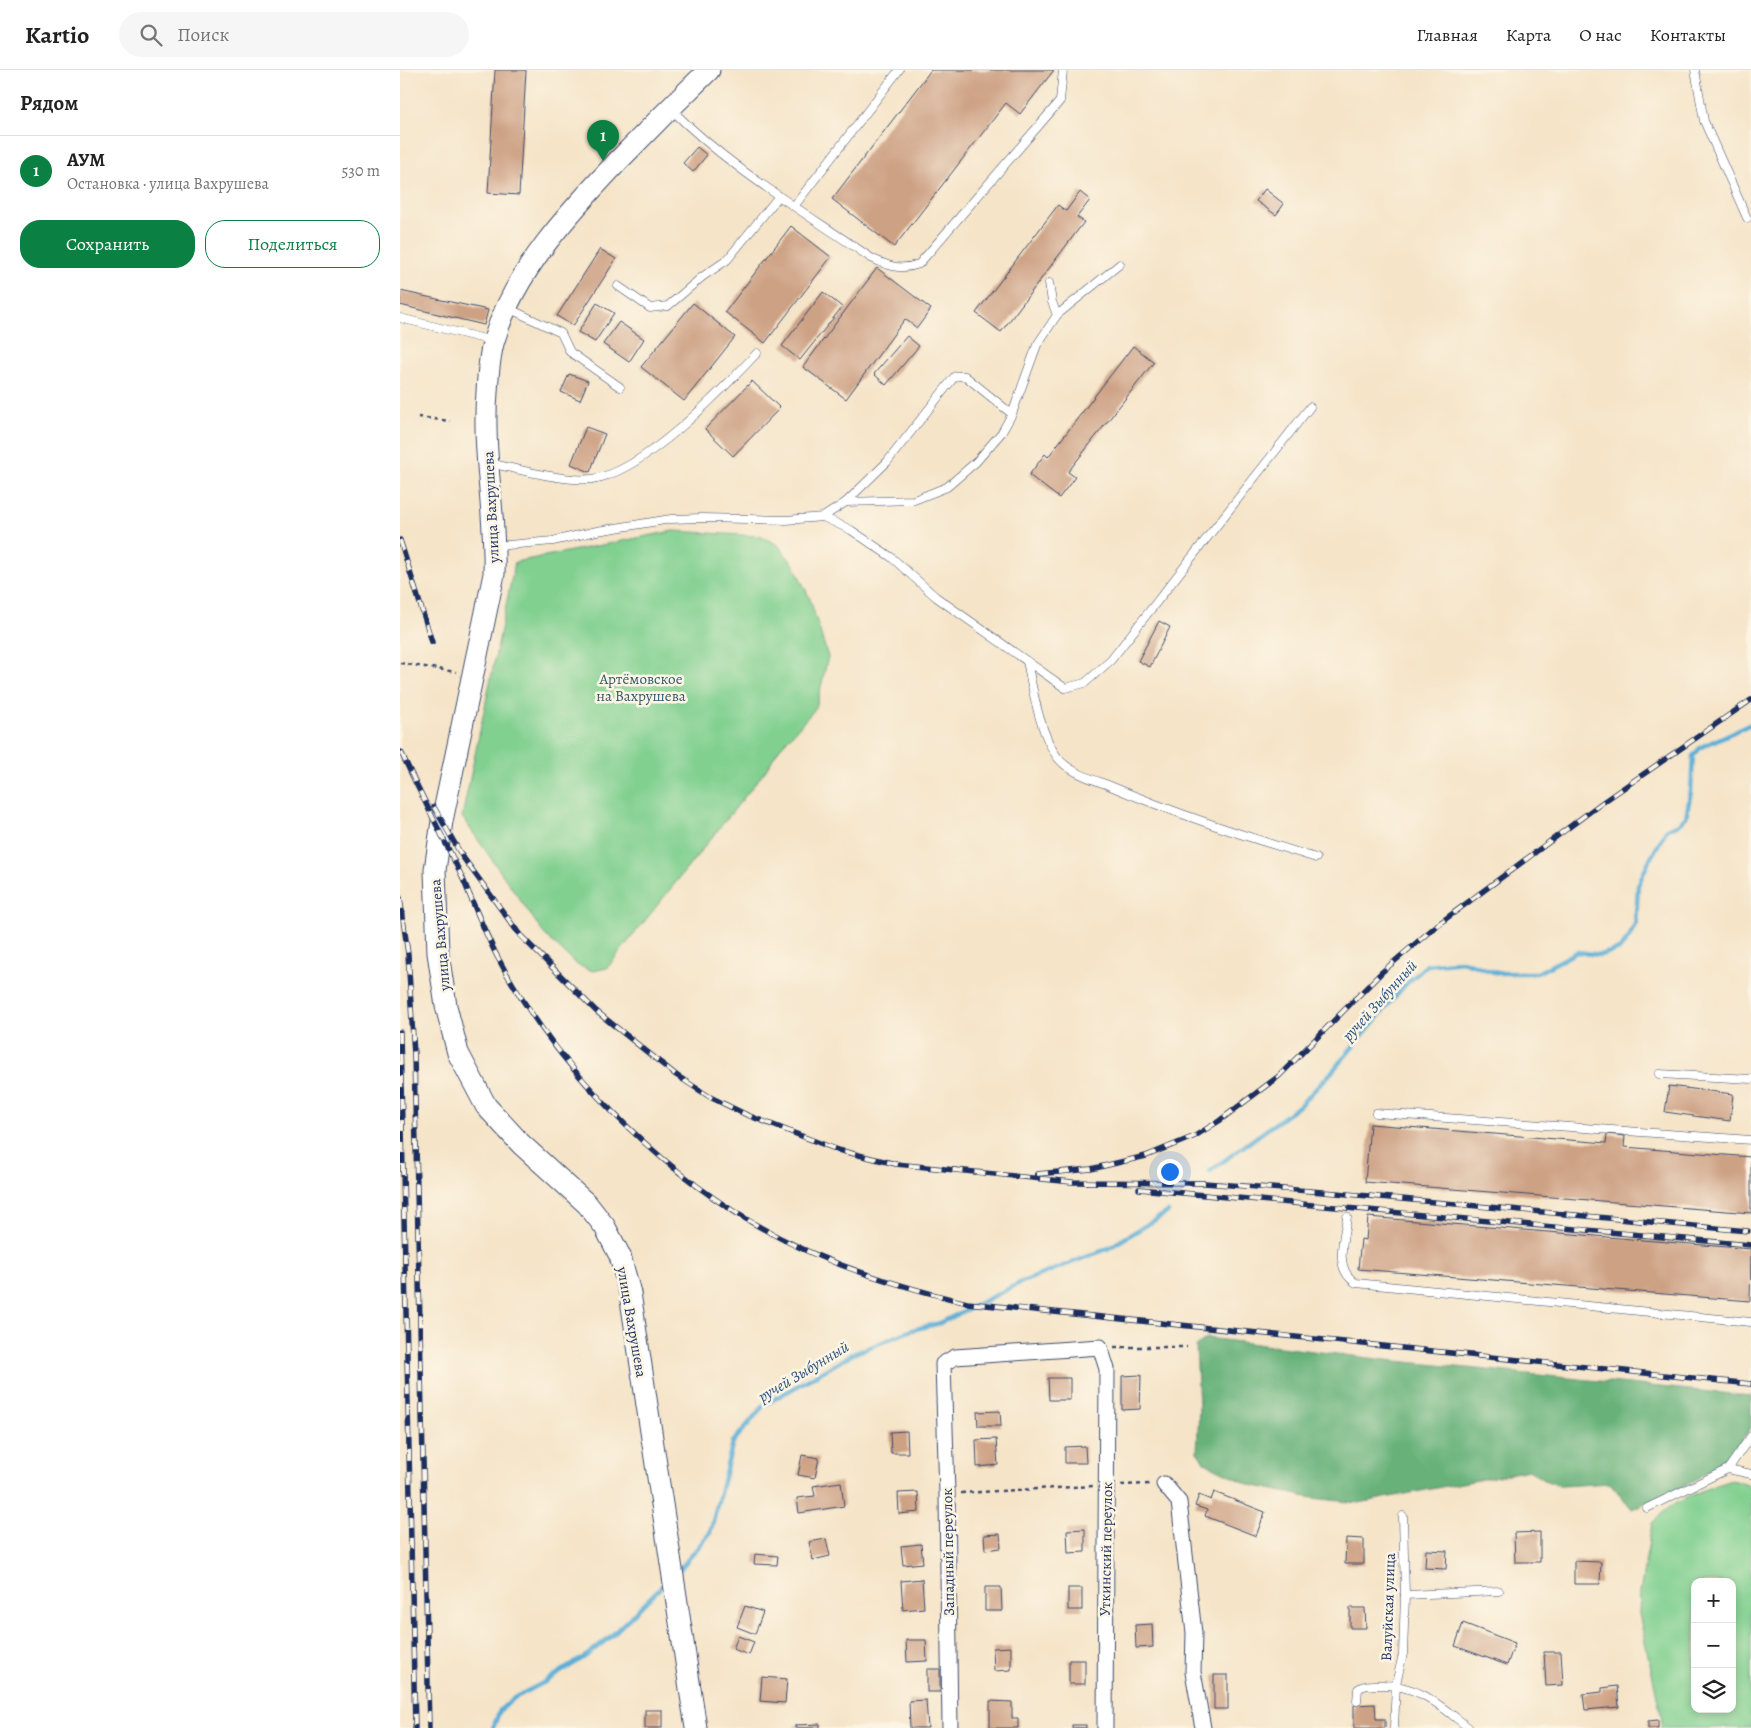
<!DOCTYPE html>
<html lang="ru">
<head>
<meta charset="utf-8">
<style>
	:root { --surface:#fff; --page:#f6f6f6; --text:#222; --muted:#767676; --line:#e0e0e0; --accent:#0b8043 }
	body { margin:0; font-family:Alegreya,serif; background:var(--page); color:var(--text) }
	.controls { position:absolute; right:15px; bottom:15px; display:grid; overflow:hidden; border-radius:10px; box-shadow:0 2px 8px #0003 }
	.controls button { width:45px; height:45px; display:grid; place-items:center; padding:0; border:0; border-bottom:1px solid var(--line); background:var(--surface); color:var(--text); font:25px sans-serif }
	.you { position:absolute; left:769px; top:1101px; width:18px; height:18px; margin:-12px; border:4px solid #fff; border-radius:50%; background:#1a73e8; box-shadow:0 0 0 8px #1a73e833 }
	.badge { display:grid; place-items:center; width:32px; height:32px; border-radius:50%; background:var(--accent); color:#fff; font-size:16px; font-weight:700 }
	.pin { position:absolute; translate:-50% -41px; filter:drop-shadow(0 1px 2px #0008) }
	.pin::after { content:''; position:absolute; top:26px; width:18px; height:15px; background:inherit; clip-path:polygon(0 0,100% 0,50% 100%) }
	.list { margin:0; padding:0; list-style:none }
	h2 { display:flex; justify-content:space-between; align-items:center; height:65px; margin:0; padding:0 20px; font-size:21px }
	h2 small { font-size:16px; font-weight:400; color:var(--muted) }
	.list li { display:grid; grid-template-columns:32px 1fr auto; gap:15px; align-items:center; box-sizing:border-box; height:70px; padding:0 20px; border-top:1px solid var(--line) }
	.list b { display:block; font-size:19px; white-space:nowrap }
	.list p { margin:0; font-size:16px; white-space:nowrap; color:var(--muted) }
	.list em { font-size:16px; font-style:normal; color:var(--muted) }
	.actions { display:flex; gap:10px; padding:15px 20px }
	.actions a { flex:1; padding:11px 0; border:1px solid var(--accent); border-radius:20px; text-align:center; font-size:18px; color:var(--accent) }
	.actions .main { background:var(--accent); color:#fff }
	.icon { flex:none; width:28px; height:28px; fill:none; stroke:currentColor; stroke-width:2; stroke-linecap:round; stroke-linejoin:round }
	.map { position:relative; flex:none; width:1351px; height:1658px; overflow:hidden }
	header { display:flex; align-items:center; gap:30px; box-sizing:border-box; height:70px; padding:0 25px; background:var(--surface); border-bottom:1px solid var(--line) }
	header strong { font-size:24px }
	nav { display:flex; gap:28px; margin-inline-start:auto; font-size:18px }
	.search { width:350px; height:45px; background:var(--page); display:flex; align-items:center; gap:12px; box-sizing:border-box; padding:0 18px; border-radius:28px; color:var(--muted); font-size:19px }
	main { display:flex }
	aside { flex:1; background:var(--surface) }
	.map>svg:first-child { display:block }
</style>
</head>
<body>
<header>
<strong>Kartio</strong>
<div class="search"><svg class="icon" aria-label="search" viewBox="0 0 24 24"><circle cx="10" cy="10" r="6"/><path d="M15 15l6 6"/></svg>Поиск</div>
<nav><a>Главная</a><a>Карта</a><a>О нас</a><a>Контакты</a></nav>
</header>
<main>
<aside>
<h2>Рядом<small></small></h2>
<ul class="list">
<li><span class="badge">1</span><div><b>АУМ</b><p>Остановка · улица Вахрушева</p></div><em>530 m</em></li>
</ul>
<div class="actions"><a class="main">Сохранить</a><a>Поделиться</a></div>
</aside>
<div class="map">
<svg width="1351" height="1658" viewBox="0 0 1351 1658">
	<rect width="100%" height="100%" fill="#fcf5e5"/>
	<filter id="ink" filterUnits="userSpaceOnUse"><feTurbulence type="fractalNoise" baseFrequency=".02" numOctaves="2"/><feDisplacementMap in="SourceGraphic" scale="10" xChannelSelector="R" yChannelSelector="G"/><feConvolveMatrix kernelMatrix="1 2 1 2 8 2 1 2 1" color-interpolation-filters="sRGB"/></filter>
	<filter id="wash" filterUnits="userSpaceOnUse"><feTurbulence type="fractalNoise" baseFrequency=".0096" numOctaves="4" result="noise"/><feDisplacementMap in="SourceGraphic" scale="20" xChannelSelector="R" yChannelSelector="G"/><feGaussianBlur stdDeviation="1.12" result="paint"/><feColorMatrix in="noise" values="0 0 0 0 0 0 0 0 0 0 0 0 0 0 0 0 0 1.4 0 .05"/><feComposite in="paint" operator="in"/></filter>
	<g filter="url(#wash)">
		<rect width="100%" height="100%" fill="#f5e4c8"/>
		<g fill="#81d090" stroke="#4e8077" fill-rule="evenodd">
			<polygon points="273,461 360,466 378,475 394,495 410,529 428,587 416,638 379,679 366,700 207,898 193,901 177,895 144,864 62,747 115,492"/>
			<path d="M1331 1410 1351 1416V1658H1261L1262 1649 1239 1544 1240 1522 1252 1453 1270 1436 1303 1420ZM1295 1512H1332V1639H1295Z"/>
		</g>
		<polygon fill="#68b27a" stroke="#42706c" points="807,1268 986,1290 1351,1326 1351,1358 1328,1387 1292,1412 1232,1439 1210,1413 1161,1416 1146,1411 1129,1400 959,1433 912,1428 850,1415 805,1393 797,1382 799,1337 796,1276"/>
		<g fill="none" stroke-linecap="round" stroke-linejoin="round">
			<g stroke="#5cafd7" stroke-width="4.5">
				<polyline points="810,1101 899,1036 930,1004 1004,916 1027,895 1062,891 1097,903 1137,903 1177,882 1200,885 1220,879 1229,867 1236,852 1238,815 1248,793 1267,759 1279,754 1286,747 1291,721 1293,686 1301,677 1351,654"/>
				<polyline points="280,1499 310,1463 333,1372 364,1335 453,1284 512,1260 540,1253 622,1212 707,1179 768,1142"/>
				<polyline points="93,1658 100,1640 114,1628 143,1613 186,1586 210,1567 267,1511"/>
			</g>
		</g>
		<g id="blocks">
			<g fill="#cda184">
				<polygon points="95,0 126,0 119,125 88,123"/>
				<polygon points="531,0 654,0 620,44 606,33 494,177 432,129"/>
				<polygon points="297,77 307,85 293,102 283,93"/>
				<polygon points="865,119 884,134 876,145 856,131"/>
				<polygon points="680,122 690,130 677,147 684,152 601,262 576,243 658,135 666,141"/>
				<polygon points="391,156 431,187 365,273 325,242"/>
				<polygon points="200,179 216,189 173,256 157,246"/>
				<polygon points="477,198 531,239 517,258 505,249 446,329 403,297"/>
				<polygon points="0,221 88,240 84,255 0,235"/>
				<polygon points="423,222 442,237 400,290 382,276"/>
				<polygon points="197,233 214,243 195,272 178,262"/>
				<polygon points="293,233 335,267 284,331 241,297"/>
				<polygon points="219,252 244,269 229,292 203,274"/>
				<polygon points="507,266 519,276 486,315 474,304"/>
				<polygon points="733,276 754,292 668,402 675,407 659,428 629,405 645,384 648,387"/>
				<polygon points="169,304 188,311 180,330 161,322"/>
				<polygon points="352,311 380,338 333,386 305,359"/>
				<polygon points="186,357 205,364 190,402 171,394"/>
				<polygon points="759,551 770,557 750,597 738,591"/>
				<polygon points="1269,1016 1333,1024 1330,1051 1265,1042"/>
				<polygon points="970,1054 1206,1073 1207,1064 1225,1066 1224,1077 1351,1087 1351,1143 965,1112"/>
				<polygon points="968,1147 1351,1179 1350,1231 958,1199 961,1169 966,1170"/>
				<polygon points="741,1305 740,1339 722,1340 722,1306"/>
				<polygon points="648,1308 670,1308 670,1330 649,1330"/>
				<polygon points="600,1341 601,1356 578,1356 577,1342"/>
				<polygon points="507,1361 508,1383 491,1383 490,1362"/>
				<polygon points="596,1369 598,1395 577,1397 576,1370"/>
				<polygon points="685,1376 686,1393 665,1393 665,1377"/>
				<polygon points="402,1385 419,1388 415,1408 398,1405"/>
				<polygon points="441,1412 444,1436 399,1443 397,1428 415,1426 413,1416"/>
				<polygon points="518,1422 519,1442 499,1444 498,1423"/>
				<polygon points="814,1422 865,1442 856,1466 805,1446 807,1440 795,1436 799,1425 811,1430"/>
				<polygon points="685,1459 685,1482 668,1483 667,1460"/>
				<polygon points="1140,1462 1140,1492 1115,1492 1114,1463"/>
				<polygon points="600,1464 601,1478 585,1480 584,1465"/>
				<polygon points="946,1468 964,1469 964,1494 945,1494"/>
				<polygon points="426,1469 430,1486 413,1490 409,1472"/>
				<polygon points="521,1474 523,1493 503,1495 501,1476"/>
				<polygon points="1026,1480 1047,1481 1046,1499 1025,1498"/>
				<polygon points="355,1484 378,1486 377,1495 354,1494"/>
				<polygon points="1174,1491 1201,1492 1200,1514 1174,1514"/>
				<polygon points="522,1509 524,1538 503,1540 501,1511"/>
				<polygon points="585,1517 601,1517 602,1541 585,1541"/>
				<rect x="668" y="1518" width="14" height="22"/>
				<polygon points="345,1536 363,1542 355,1564 337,1557"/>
				<polygon points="950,1538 965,1538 966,1558 950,1558"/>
				<polygon points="1063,1553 1115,1573 1107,1595 1055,1576"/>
				<polygon points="752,1554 753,1577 736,1578 735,1555"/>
				<polygon points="338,1566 354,1572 349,1585 333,1579"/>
				<polygon points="506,1570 526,1570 527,1591 507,1592"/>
				<polygon points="611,1577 611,1600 594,1601 593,1578"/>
				<polygon points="1144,1582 1161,1582 1163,1615 1146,1616"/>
				<rect x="669" y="1590" width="16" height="24"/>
				<rect x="527" y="1599" width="13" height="23"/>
				<rect x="814" y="1605" width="14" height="34"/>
				<polygon points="362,1607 387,1609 385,1633 360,1631"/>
				<polygon points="1217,1616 1219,1637 1185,1640 1183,1624 1202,1622 1202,1618"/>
				<polygon points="526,1630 528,1658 510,1658 509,1631"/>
				<polygon points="590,1631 612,1632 612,1648 618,1648 618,1658 590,1658"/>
				<polygon points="975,1634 976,1649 985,1649 985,1658 954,1658 954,1635"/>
				<rect x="245" y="1640" width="17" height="18"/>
				<polygon points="1258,1650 1258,1658 1248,1658 1248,1651"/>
				<polygon points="420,1654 420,1658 395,1658 395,1655"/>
				<rect x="672" y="1655" width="14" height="3"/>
			</g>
		</g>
	</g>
	<g filter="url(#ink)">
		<use href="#blocks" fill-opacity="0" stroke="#3c4a6e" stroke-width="1"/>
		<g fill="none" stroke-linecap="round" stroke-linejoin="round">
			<defs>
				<g id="service">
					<polyline points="1295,0 1304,51 1347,148"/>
					<path d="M271 39C329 98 403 141 471 188 488 196 501 201 519 194L660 31 663 0"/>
					<polyline points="395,135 499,0"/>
					<polyline points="218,216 250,238 268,236 302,207 327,190 379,126"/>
					<polyline points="108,238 161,263 170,282 220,317"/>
					<polyline points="657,245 720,194"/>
					<polyline points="0,248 93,271"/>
					<path d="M90 393C116 399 167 412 192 409 243 403 322 320 357 283"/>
					<polyline points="446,432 487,392 555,306 565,306 612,344"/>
					<polyline points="423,447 451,460 491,487 536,527 665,618 685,613 711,590 910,337"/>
					<polyline points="95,476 153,471 197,461 271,449 302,448 386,450 423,447 446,432 514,430 547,417 576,392 602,362 612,344 637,275 657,245 652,232 649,213"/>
					<path d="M627 591C633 620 640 665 658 688 669 702 692 709 708 715 776 744 845 766 916 788"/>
					<polyline points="1259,1004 1351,1009"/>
					<polyline points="976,1043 1351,1070"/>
					<path d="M947 1147C944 1169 933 1199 956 1213L1351 1252"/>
					<polyline points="1351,1366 1328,1399 1351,1404"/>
					<polyline points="1247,1438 1328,1399"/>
					<polyline points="1005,1525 1099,1521"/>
					<path d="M957 1631 958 1619C965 1614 971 1615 980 1615 1019 1614 1040 1636 1069 1658"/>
					<polyline points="994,1658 996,1614 1003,1584 1005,1525 1003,1446"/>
				</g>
				<g id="minor">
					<polyline points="764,1414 779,1432 794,1563 793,1602 803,1658"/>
					<polyline points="550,1658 547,1423 543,1294 555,1287 700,1277 707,1299 705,1658"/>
				</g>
				<path id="secondary" d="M296 1658 230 1223 220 1186 205 1157 187 1134 121 1074 86 1036 58 983 46 936 38 883 35 800 42 751 94 504C96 443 82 383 87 322 88 306 89 286 94 270 115 200 169 143 218 91 248 60 278 30 309 0"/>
			</defs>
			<use href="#service" stroke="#3c4a6e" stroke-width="9"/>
			<use href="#minor" stroke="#3c4a6e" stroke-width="17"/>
			<use href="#secondary" stroke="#3c4a6e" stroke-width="23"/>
			<g stroke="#3c4a6e" stroke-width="2.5" stroke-dasharray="4 4" stroke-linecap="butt">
				<polyline points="18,347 50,351"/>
				<polyline points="0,593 56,602"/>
				<polyline points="714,1277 787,1277"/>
				<polyline points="721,1415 751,1414"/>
				<polyline points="561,1423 693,1416"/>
			</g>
			<use href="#service" stroke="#fff" stroke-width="8"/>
			<use href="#minor" stroke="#fff" stroke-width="15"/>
			<use href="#secondary" stroke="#fff" stroke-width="21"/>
			<defs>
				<g id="rail">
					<polyline points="0,470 32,572"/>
					<path d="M1 682C21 725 43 767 63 809 74 835 84 861 97 886 160 1006 280 1124 405 1180 458 1204 512 1219 567 1233L1351 1314"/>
					<polyline points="34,737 62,786 120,865 196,941 276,1005 310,1027 347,1045 438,1080 496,1094 672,1112 804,1113 936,1123 1348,1161"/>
					<polyline points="0,828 8,884 14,985 29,1658"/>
					<polyline points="0,962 15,1658"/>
					<polyline points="637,1104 691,1099 746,1086 795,1066 819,1051 879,1006 982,902 1036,856 1203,732 1351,630"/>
					<polyline points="739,1119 1351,1175"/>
				</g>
			</defs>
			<use href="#rail" stroke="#1b2f5e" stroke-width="5.5"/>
			<use href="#rail" stroke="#fcf5e5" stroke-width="4" stroke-dasharray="11" stroke-linecap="butt"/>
		</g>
	</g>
	<g text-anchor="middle" stroke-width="5" stroke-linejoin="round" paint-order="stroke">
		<g font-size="15" fill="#1b2f5e" stroke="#fcf5e5">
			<text transform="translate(91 437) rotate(-93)" y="5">улица Вахрушева</text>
			<text transform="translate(40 865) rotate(-95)" y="5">улица Вахрушева</text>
			<text transform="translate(232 1252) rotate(80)" y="5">улица Вахрушева</text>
			<text transform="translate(706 1479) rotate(-89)" y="5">Уткинский переулок</text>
			<text transform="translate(548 1482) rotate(-91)" y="5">Западный переулок</text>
			<text transform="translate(988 1537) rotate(-88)" y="5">Валуйская улица</text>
		</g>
		<g font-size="15" fill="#34576a" stroke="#fcf5e5">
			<text x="241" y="614">Артёмовское<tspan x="241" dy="17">на Вахрушева</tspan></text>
		</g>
		<g font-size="16" font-style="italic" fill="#2e5582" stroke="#fcf5e5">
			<text transform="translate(979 930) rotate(-48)" y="6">ручей Зыбунный</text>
			<text transform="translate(403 1301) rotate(-31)" y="6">ручей Зыбунный</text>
		</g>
	</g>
</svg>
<div class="controls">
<button>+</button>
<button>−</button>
<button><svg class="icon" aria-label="layers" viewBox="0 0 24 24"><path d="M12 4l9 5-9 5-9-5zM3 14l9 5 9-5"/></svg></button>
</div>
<div class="you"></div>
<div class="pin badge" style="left:203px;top:91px">1</div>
</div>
</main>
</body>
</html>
